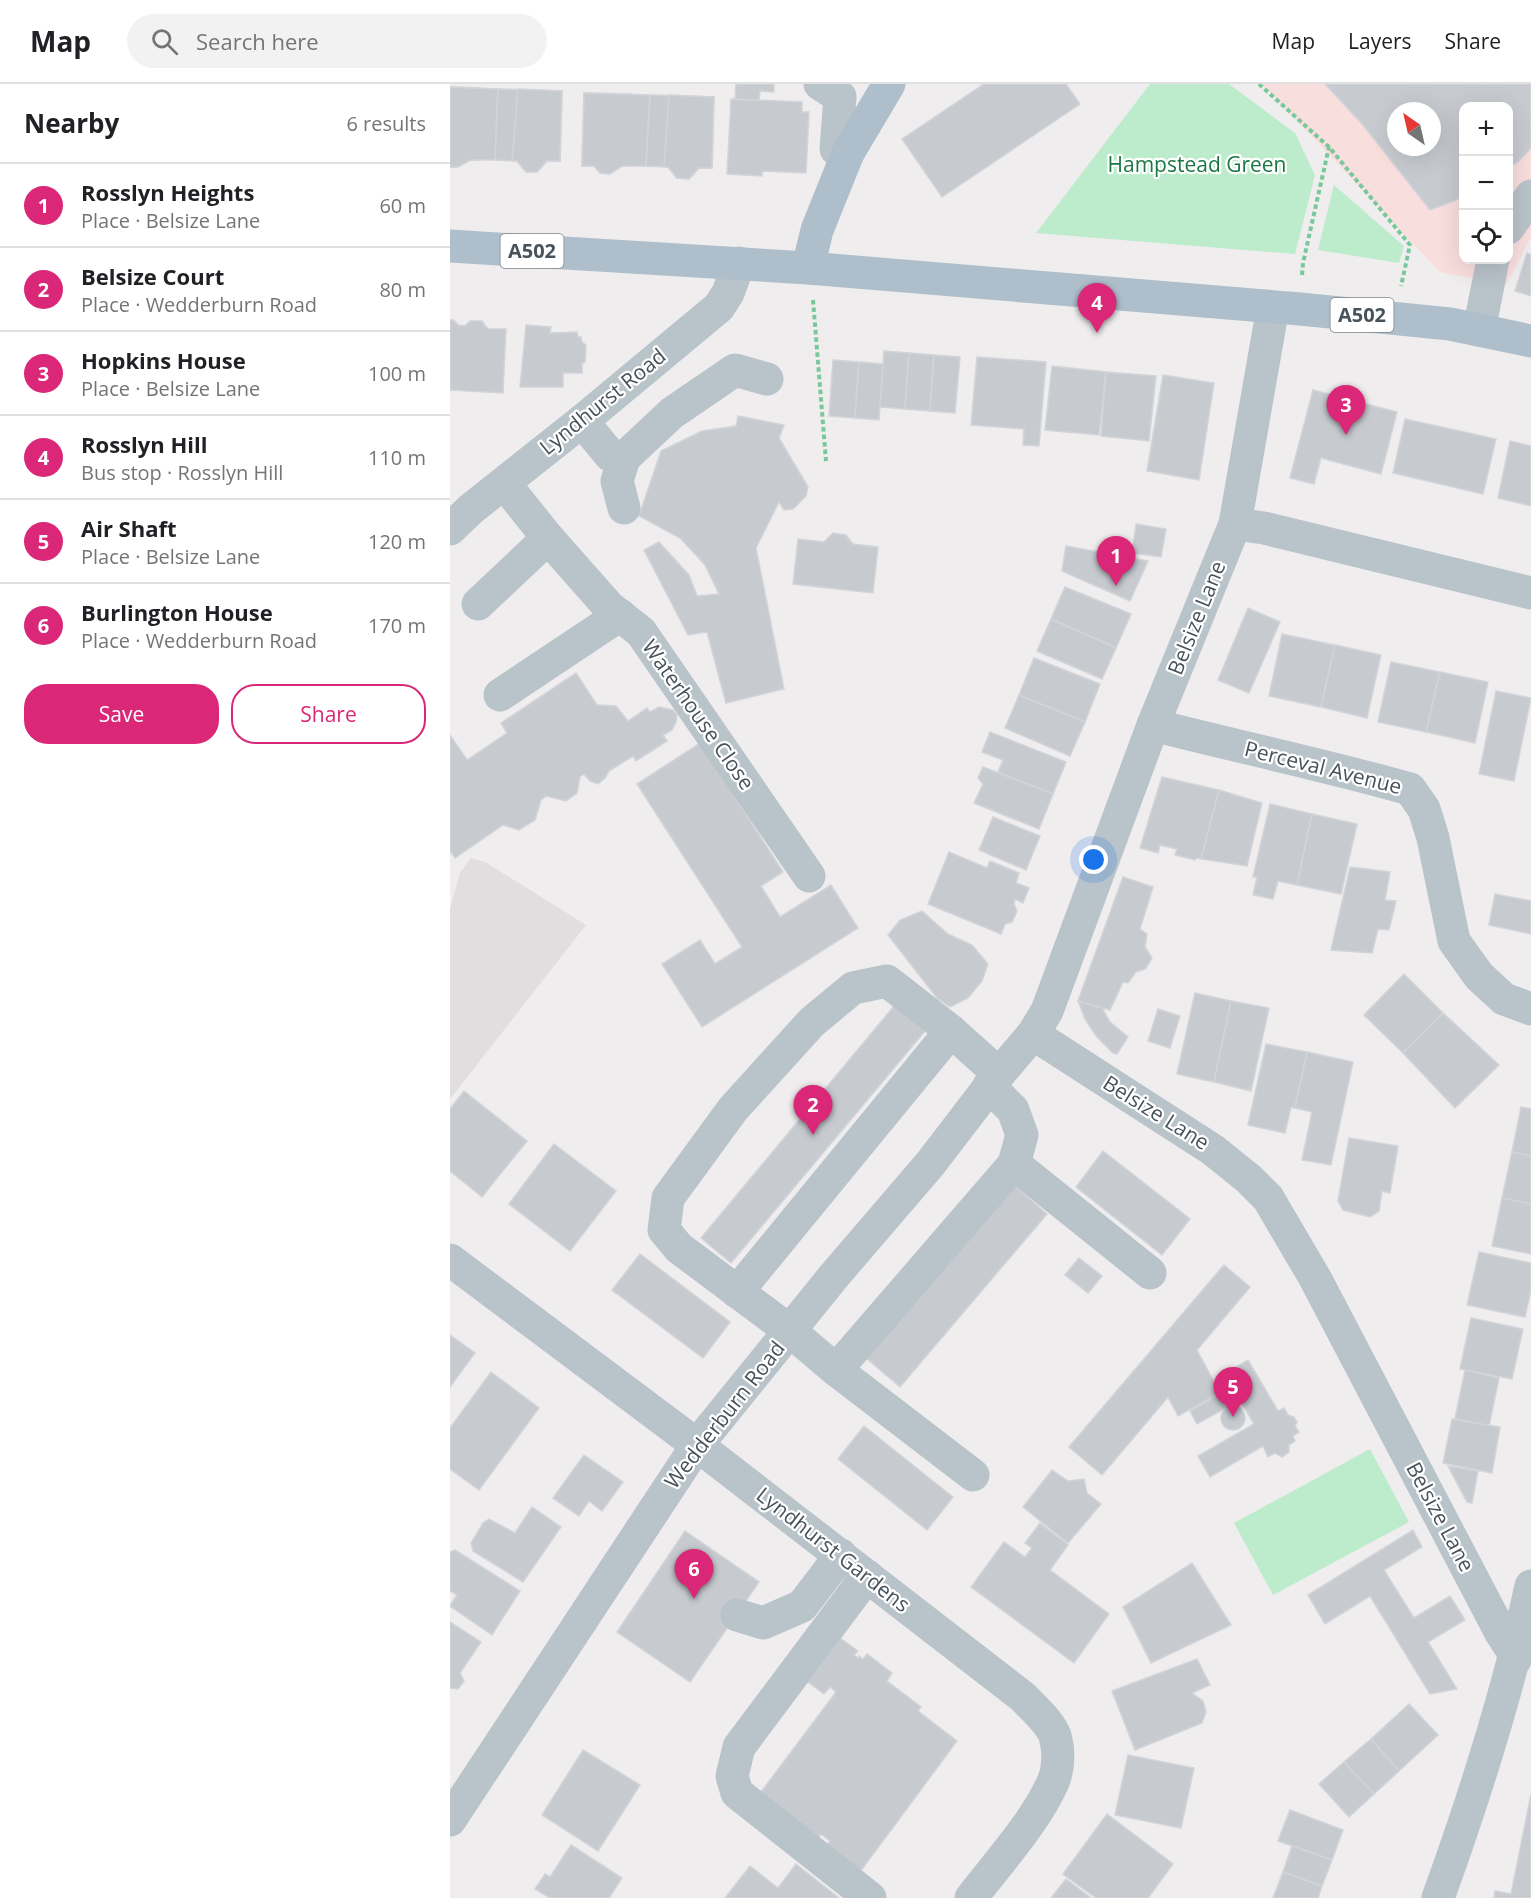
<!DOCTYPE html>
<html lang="en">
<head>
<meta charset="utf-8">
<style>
	:root { --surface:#fff; --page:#f2f2f2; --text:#202124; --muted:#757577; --line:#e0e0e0; --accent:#db2777 }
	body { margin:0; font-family:"Open Sans",sans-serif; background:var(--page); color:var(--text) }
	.controls { position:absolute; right:18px; top:18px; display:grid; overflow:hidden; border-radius:12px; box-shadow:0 6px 24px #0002 }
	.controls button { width:54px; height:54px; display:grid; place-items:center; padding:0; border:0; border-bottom:2px solid var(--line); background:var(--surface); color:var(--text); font:30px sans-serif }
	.compass { position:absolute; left:937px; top:18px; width:54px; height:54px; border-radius:50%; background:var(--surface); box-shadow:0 6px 24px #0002; rotate:326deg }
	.you { position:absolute; left:644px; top:776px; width:21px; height:21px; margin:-15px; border:4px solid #fff; border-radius:50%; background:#1a73e8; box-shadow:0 0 0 9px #1a73e833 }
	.badge { display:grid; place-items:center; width:39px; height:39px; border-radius:50%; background:var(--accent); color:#fff; font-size:20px; font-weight:700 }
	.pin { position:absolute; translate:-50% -50px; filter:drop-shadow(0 2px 3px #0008) }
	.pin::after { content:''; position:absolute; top:32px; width:21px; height:18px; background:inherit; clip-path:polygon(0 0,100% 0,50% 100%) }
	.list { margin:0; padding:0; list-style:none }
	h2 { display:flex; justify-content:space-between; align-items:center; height:78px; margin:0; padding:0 24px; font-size:26px }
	h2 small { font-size:20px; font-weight:400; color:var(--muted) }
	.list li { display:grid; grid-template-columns:39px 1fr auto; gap:18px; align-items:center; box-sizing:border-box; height:84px; padding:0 24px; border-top:2px solid var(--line) }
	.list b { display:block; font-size:22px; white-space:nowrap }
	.list p { margin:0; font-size:20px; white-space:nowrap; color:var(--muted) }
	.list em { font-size:20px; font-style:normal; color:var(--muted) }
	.actions { display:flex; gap:12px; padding:18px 24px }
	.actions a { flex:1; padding:14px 0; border:2px solid var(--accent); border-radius:24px; text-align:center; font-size:21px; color:var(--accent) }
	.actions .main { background:var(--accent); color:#fff }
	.icon { flex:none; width:33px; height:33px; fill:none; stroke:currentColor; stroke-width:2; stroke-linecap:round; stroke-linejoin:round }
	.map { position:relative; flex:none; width:1081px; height:1814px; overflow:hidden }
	header { display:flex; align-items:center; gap:36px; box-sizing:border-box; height:84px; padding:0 30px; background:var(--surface); border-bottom:2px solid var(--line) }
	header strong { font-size:28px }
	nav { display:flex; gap:33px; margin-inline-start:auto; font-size:21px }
	.search { width:420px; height:54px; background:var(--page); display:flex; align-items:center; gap:15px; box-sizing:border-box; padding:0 21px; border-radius:33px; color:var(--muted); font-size:22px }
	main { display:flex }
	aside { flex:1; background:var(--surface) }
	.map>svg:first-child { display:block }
</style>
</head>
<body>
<header>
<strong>Map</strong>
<div class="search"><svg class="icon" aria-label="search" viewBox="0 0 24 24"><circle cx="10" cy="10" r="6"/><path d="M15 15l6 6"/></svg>Search here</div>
<nav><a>Map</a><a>Layers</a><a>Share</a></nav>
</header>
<main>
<aside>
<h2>Nearby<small>6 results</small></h2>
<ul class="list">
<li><span class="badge">1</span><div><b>Rosslyn Heights</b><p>Place · Belsize Lane</p></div><em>60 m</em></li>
<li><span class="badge">2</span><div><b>Belsize Court</b><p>Place · Wedderburn Road</p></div><em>80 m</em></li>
<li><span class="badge">3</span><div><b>Hopkins House</b><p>Place · Belsize Lane</p></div><em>100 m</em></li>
<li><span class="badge">4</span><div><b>Rosslyn Hill</b><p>Bus stop · Rosslyn Hill</p></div><em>110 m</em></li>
<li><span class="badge">5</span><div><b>Air Shaft</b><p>Place · Belsize Lane</p></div><em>120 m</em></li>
<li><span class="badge">6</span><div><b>Burlington House</b><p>Place · Wedderburn Road</p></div><em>170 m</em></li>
</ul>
<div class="actions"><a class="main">Save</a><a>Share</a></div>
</aside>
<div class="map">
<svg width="1081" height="1814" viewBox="0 0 1081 1814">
	<rect width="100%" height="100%" fill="#f0edee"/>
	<polygon fill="#e1dedf" points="21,774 35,778 136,841 0,1015 0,825 10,789"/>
	<path fill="#f9dede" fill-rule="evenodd" d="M812 0H1081V153L1056 201 990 188ZM1014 22H1058V176H1014ZM946 27H982V63H946Z"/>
	<g fill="#bdeccc">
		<polygon points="700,0 779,0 845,49 865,91 845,170 586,149"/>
		<polygon points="884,101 954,162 949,179 868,166"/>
		<polygon points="920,1365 959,1438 823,1511 784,1439"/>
	</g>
	<g fill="#c7cbd0" stroke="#d2d4d9" stroke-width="1.5" fill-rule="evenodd">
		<polygon points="286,0 324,0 324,8 310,7 309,17 285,16"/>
		<polygon points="534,0 616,0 630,20 492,113 452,55"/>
		<path d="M875 0H1081V64L1068 78 1058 84V22H1014V113L980 126 913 41ZM946 27H982V63H946Z"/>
		<polygon points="0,3 30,4 26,76 20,76 8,83 0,83"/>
		<polygon points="0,3 48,5 45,76 20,76 8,83 0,83"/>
		<polygon points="48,5 112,7 110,77 97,77 87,88 76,88 67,77 45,76"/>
		<polygon points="68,5 112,7 110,77 97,77 87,88 76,88 67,77 62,77"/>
		<polygon points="134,9 181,10 177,82 172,82 160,90 150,89 144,82 132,82"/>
		<polygon points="134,9 200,11 196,82 172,82 160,90 150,89 144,82 132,82"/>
		<polygon points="200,11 264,13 262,84 249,84 239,95 227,94 218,83 196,82"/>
		<polygon points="219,11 264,13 262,84 249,84 239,95 227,94 218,83 214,83"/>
		<polygon points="281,15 352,18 352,28 359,28 356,89 312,87 312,92 277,90"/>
		<polygon points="1077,169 1081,171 1081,212 1065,207"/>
		<polygon points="0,236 4,236 8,241 15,242 20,237 32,237 38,245 56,245 53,309 0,306"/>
		<polygon points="76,241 101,243 100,249 127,248 128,253 131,253 132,258 136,261 135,278 132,280 132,289 113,289 113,303 70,303"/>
		<polygon points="434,267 459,269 455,325 430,323"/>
		<polygon points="459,269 484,271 480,327 455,325"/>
		<polygon points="484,271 510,273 505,329 480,327"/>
		<polygon points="527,273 596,278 589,362 573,361 574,345 521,341"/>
		<polygon points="383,276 409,278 405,334 379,332"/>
		<polygon points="409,278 433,280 429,336 405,334"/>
		<polygon points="602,282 656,288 649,351 595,346"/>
		<polygon points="656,288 706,292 699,357 651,352"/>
		<polygon points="713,291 764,299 749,396 697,387"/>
		<polygon points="863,306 947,328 931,390 871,374 864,400 840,394"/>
		<polygon points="288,332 334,341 329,354 358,403 356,412 343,425 334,426 329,418 306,464 334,605 276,619 257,548 238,551 194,466 209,458 239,491 247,512 269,510 255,481 230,454 189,432 211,367 252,347 286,342"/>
		<polygon points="955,335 1046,355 1033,410 943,389"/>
		<polygon points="1060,357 1081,362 1081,422 1048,414"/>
		<polygon points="686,440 716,445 711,473 682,469"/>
		<polygon points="383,449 396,451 403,460 428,463 423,509 343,500 348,455 374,458"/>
		<polygon points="616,462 698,477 680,517 612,487"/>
		<polygon points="615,503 681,530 666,564 601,535"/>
		<polygon points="798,524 830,538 799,609 768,596"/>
		<polygon points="601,535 666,564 652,595 587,567"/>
		<polygon points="832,550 885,561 871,623 819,612"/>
		<polygon points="885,561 931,571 917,634 871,623"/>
		<polygon points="584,574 650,600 635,638 569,611"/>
		<polygon points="941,578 990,588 976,648 928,638"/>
		<polygon points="990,588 1038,598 1025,659 976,648"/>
		<polygon points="126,589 147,621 166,622 178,637 197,624 200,628 209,623 223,626 227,631 226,638 222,646 213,651 217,657 186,677 183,672 159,687 155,694 148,700 140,697 134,690 130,693 127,709 116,717 96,712 91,716 85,736 69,746 53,741 5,774 0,767 0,651 17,676 57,649 51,639"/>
		<polygon points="1046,607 1081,614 1064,697 1029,690"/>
		<polygon points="569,611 635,638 620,672 555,644"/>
		<polygon points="540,648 616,678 603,710 548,688 553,676 532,668"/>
		<polygon points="250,659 333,788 311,802 330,833 381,801 408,844 252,943 212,880 250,856 265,880 292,863 187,700"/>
		<polygon points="533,683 603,710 589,745 524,719 533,700 528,694"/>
		<polygon points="712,693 769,706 751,775 746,774 745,776 725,771 727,765 710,761 708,769 690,764"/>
		<polygon points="769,706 812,719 797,782 751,775"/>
		<polygon points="820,720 862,730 847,801 828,797 823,815 803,811 807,793 803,793"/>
		<polygon points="862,730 907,740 891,810 847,801"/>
		<polygon points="543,733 590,752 576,786 529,766"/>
		<polygon points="499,768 537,784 540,777 569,789 566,799 579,804 573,819 565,815 564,820 567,827 562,838 555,840 551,850 478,820"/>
		<polygon points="900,783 940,788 935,816 946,817 939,846 928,845 922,869 881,866"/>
		<polygon points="673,793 703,803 690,845 697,850 695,863 702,874 695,885 686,888 678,899 673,898 660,926 628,917"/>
		<polygon points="1045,810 1081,817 1081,850 1039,841"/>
		<polygon points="472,827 498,850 522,861 538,880 532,897 518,914 500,923 487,914 438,851 450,836"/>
		<polygon points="954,890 993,929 953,969 914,931"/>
		<polygon points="745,909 781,917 764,998 727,990"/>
		<polygon points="628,917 652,924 660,938 678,953 667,970 663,969 646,952 635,935"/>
		<polygon points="781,917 819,924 801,1007 764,998"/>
		<polygon points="444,922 475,947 281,1179 251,1154"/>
		<polygon points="708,925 730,932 720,964 698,957"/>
		<polygon points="993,929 1049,981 1005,1024 953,969"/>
		<polygon points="816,960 857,968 845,1024 841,1023 835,1049 798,1041"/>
		<polygon points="857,968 903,978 881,1081 852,1076 862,1028 845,1024"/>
		<polygon points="14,1007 77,1057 32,1113 0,1087 0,1025"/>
		<polygon points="1071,1023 1081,1025 1081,1072 1062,1068"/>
		<polygon points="899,1054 948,1062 940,1109 932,1107 929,1127 920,1133 893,1126 888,1117"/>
		<polygon points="104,1060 166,1107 120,1167 59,1120"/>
		<polygon points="653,1067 740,1135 712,1171 626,1103"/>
		<polygon points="1062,1068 1081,1072 1081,1120 1052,1114"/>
		<polygon points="564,1101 597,1130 450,1303 416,1274"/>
		<polygon points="1052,1114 1081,1120 1081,1170 1042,1162"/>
		<polygon points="1029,1168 1081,1179 1081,1206 1075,1233 1017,1221"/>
		<polygon points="190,1170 280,1238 253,1274 162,1206"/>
		<polygon points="629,1174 652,1192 638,1209 615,1191"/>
		<polygon points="774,1181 800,1203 747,1266 770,1309 728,1332 718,1313 652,1391 619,1363"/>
		<polygon points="1021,1234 1073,1245 1062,1295 1010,1285"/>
		<polygon points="0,1251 25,1269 0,1303"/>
		<polygon points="798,1276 828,1327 834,1324 838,1331 844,1333 847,1338 845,1342 849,1348 843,1352 845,1357 839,1361 839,1368 832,1373 825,1369 818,1373 813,1362 760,1393 748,1372 804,1340 790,1316 747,1340 740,1327 783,1302 776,1289"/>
		<polygon points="1015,1286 1049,1294 1039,1342 1005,1335"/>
		<polygon points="41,1288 89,1324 29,1406 0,1385 0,1344"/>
		<circle cx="783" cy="1334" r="12"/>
		<polygon points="1002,1335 1050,1343 1042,1389 993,1379"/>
		<polygon points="414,1342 503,1413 477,1446 388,1375"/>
		<polygon points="134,1371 173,1398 152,1427 139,1417 129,1432 103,1414"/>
		<polygon points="998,1382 1028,1387 1022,1419 1017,1418"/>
		<polygon points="602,1386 618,1397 634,1395 637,1409 651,1420 618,1459 573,1423"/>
		<polygon points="82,1423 111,1443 73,1498 23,1467 21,1459 33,1439 39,1435 65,1449"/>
		<polygon points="590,1439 618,1461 600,1486 659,1530 624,1579 521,1503 554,1458 575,1473 582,1464 575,1459"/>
		<polygon points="963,1446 972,1463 934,1486 964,1534 1000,1512 1015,1536 978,1558 1007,1605 980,1610 920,1512 875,1540 858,1511"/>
		<polygon points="235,1447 309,1498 240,1598 167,1548"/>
		<polygon points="5,1466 70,1507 42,1551 0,1522 7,1511 0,1507 0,1468"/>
		<polygon points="742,1479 781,1541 701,1579 673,1523"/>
		<polygon points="0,1538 31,1558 10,1589 14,1597 8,1605 0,1604"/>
		<polygon points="390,1554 408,1567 404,1571 408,1574 409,1572 413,1575 417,1570 442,1589 437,1597 471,1623 468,1627 507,1657 410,1788 376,1763 380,1757 371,1750 365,1759 308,1712 386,1608 380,1603 374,1610 358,1598"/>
		<polygon points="747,1575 760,1601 742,1609 753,1617 756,1628 752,1639 685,1666 662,1607"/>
		<polygon points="959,1620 988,1651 949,1687 921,1655"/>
		<polygon points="921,1655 949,1687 924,1710 894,1678"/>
		<polygon points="133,1666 190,1701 148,1767 92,1731"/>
		<polygon points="678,1671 744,1684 731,1744 665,1731"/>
		<polygon points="894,1678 924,1710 899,1733 869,1700"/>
		<polygon points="1081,1710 1081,1814 1044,1814 1045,1807 1061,1810"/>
		<polygon points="840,1726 893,1746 882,1776 828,1757"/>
		<polygon points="657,1730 723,1780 698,1814 646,1814 613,1790"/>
		<polygon points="121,1761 172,1794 159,1814 100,1814 85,1805 95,1790 100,1793"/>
		<polygon points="842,1762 882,1776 872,1802 833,1788"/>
		<polygon points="346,1780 389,1814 275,1814 300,1782 328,1804"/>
		<polygon points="833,1788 872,1802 868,1814 823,1814"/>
		<polygon points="616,1795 641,1814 601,1814"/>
	</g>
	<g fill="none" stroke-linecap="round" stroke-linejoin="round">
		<g stroke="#77c89a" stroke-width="4" stroke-dasharray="4.5 3" stroke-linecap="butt">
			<polyline points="809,0 879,63 960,161 951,202"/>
			<polyline points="852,191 853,179 879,63"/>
			<polyline points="363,216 376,377"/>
		</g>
		<g stroke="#b9c3ca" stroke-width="33">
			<polyline points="370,0 390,13 386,65 398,69"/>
			<polyline points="1058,144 1081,112"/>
			<polyline points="1029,246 1043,176"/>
			<polyline points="132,337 160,371 174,374 222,329 285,286 317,295"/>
			<polyline points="174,374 167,397 174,424"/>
			<polyline points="54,399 98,454 159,523 191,548 359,792"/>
			<polyline points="785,440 814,444 1081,509"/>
			<polyline points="0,445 21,425 132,337 269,223 278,209 289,179"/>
			<polyline points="28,520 98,454"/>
			<polyline points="50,611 170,531"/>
			<path d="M703 641C789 663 875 681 960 705L974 725 983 754 1004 857 1029 892 1054 915 1081 925"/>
			<polyline points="583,950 763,1066 799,1095 818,1114 865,1194 1051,1549 1062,1566 1065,1576"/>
			<polyline points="564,1080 700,1189"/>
			<path d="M0 1176 247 1361 573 1613C584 1625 600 1638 605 1652 609 1666 609 1684 603 1698 586 1737 548 1779 521 1814"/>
			<polyline points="287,1208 501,947"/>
			<polyline points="386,1286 564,1080 572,1051 563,1026 539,1002"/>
			<polyline points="523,1391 386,1286 340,1247 229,1164 214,1146 218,1114 283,1025 362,938 403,904 437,897 501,947 549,990"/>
			<polyline points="417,1492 289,1663 282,1692 287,1709 420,1814"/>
			<polyline points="287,1531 313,1539 352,1522 391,1471"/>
			<polyline points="0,1736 247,1361 383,1193 480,1080 549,990 583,950 597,927 703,641 785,440 823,223"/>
			<path d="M988 1814C1025 1712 1058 1608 1081 1502"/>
		</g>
		<g stroke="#aebfcb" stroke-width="33">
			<polyline points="0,162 358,184 850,225 1000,240 1081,257"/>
			<polyline points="358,184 367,146 398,69 439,0"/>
		</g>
	</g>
	<g text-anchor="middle" stroke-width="4.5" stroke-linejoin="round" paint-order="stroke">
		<g fill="#fff" stroke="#7e868c" stroke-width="1.5">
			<rect x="50.5" y="150" width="63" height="34" rx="4.5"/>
			<rect x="880.5" y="214" width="63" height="34" rx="4.5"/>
		</g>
		<g font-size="20" font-weight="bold" fill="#47525a">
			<text x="82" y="174">A502</text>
			<text x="912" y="238">A502</text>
		</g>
		<g font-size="21" fill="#1b7743" stroke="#fff">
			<text x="747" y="88">Hampstead Green</text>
		</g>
		<g font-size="21" fill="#47525a" stroke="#fff">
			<text transform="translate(153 318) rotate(-39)" y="7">Lyndhurst Road</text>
			<text transform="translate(747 534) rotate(-68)" y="7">Belsize Lane</text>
			<text transform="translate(248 631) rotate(55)" y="7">Waterhouse Close</text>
			<text transform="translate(873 684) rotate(14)" y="7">Perceval Avenue</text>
			<text transform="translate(706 1029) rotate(32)" y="7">Belsize Lane</text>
			<text transform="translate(275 1331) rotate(-52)" y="7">Wedderburn Road</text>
			<text transform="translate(990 1433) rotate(62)" y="7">Belsize Lane</text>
			<text transform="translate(383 1466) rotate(38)" y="7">Lyndhurst Gardens</text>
		</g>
	</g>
</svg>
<div class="controls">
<button>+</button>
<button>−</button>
<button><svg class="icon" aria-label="locate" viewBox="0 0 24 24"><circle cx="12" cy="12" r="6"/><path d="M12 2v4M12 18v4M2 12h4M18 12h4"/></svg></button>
</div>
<svg class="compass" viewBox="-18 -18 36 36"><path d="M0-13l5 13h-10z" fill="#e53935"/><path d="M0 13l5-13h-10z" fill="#757577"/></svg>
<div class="you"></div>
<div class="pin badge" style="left:666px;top:502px">1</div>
<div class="pin badge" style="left:363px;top:1051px">2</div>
<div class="pin badge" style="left:896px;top:351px">3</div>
<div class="pin badge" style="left:647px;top:249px">4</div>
<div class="pin badge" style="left:783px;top:1333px">5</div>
<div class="pin badge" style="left:244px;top:1515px">6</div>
</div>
</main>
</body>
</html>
